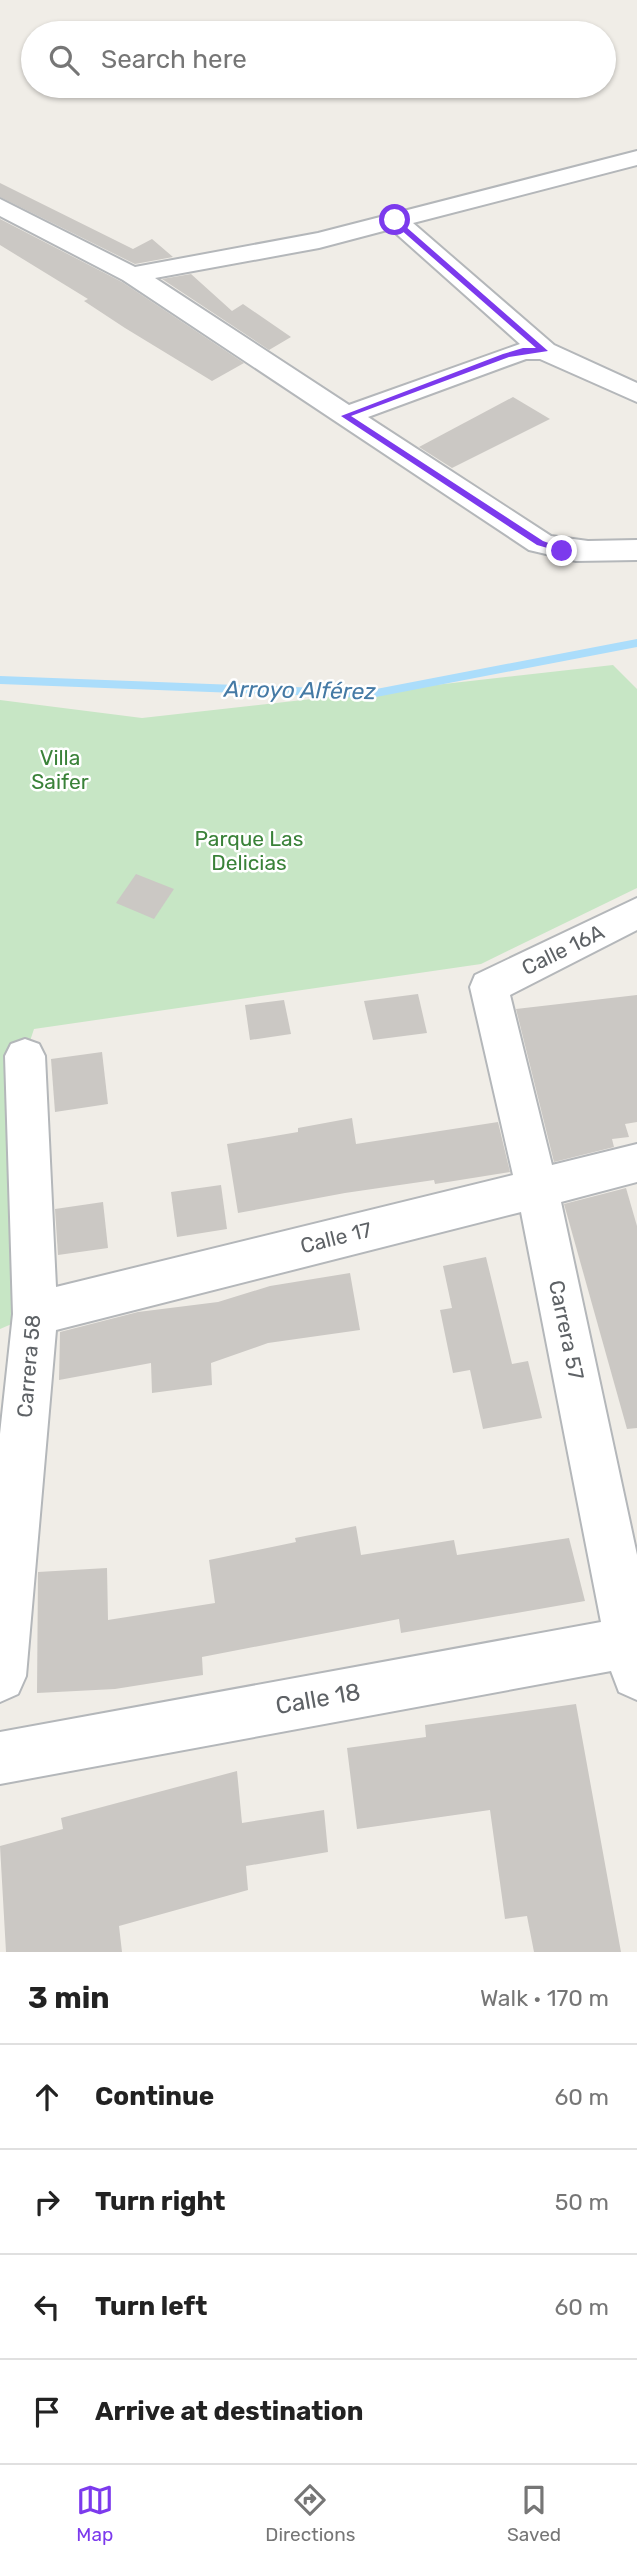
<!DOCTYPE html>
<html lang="en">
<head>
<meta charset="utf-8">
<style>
	:root { --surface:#fff; --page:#f6f6f6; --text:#222; --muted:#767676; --line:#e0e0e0; --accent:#7c3aed }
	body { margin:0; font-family:Rubik,sans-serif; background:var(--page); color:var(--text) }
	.stop { position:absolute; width:21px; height:21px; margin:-16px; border:5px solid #7c3aed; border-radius:50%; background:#fff }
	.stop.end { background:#7c3aed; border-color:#fff; box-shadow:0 2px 7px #0008 }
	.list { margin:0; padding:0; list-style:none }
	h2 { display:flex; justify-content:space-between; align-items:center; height:91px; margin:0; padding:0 28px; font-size:30px }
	h2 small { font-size:23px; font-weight:400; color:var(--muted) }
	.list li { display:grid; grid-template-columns:46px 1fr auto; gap:21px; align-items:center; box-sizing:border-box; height:105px; padding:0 28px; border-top:2px solid var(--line) }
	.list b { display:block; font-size:26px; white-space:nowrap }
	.list em { font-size:23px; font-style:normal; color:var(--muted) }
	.icon { flex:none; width:38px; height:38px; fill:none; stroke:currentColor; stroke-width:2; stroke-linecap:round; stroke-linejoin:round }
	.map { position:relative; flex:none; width:637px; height:1952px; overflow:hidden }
	.search { position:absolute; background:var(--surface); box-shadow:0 2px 5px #0004; left:21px; right:21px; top:21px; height:77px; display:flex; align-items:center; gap:18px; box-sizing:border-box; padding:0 24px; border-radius:38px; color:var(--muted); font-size:26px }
	.sheet { height:511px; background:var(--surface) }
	nav { display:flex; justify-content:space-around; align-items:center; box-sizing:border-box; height:98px; border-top:2px solid var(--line); background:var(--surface); font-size:19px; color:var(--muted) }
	nav a { display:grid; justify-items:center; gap:4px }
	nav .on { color:var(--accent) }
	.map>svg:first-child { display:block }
</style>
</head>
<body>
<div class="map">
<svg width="637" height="1952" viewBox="0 0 637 1952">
	<rect width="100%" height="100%" fill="#f0ede7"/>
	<polygon fill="#c7e6c5" points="613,665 637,689 637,888 481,964 34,1029 25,1056 35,1314 0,1329 0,700 142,718"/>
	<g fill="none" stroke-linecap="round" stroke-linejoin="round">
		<polygon fill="#abddfb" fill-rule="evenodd" points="637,639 637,647 371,698 0,684 0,676 371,690"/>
	</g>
	<g fill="#cbc8c4">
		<polygon points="0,183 133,249 152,239 173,257 135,264 0,197"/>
		<polygon points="0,219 122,282 244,363 212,381 125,328 84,301 88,299 0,245"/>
		<polygon points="191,274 232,311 243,304 291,337 269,350 162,279"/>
		<polygon points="513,397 550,419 452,468 419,447"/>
		<polygon points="136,874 174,889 154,919 116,903"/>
		<polygon points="418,994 427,1033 373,1040 364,1001"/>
		<polygon points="637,995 637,1122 625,1124 629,1137 612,1139 614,1147 554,1162 516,1009"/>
		<polygon points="284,1000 291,1034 250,1040 245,1005"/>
		<polygon points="102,1052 108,1104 55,1112 51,1059"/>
		<polygon points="352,1118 356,1144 498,1122 510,1172 435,1184 434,1180 345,1193 238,1213 227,1144 298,1132 298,1128"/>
		<polygon points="221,1185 227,1229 177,1237 171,1192"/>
		<polygon points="626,1188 637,1226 637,1428 627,1429 564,1204"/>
		<polygon points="103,1202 108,1248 58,1255 55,1209"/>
		<polygon points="486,1257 512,1364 528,1361 542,1418 483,1429 470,1370 453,1373 440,1310 452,1308 443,1266"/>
		<polygon points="350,1273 360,1330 268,1343 211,1363 212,1385 152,1393 151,1363 59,1380 60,1332 138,1312 218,1302 270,1286"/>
		<polygon points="356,1526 361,1555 454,1540 457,1555 569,1538 585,1601 401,1633 399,1619 202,1657 203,1675 115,1689 37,1693 38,1572 107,1568 108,1620 215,1603 209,1560 296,1542 295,1538"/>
		<polygon points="576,1704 621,1952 534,1952 527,1916 505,1919 490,1810 357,1829 347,1748 426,1737 425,1725"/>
		<polygon points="237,1771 242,1823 324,1810 328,1852 246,1866 248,1890 119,1926 122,1952 6,1952 0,1846 63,1829 61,1818"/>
	</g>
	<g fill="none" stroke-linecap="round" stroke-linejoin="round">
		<defs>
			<g id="minor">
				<path d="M637 151V165L413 223 554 345 637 383V402L540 359H526L368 417 551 536 588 541 637 540V560L576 561 529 550 123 280 0 216V199L135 267 318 233ZM391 229 520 344 349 405 155 278 319 248Z"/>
				<polygon points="637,898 637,930 510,995 552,1165 637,1144 637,1182 561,1202 637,1555 637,1700 619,1692 611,1671 0,1784 0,1732 601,1622 521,1212 56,1330 26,1676 18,1694 0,1702 0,1434 13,1314 5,1056 11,1044 25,1039 39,1044 45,1056 56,1287 513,1175 470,987 475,975"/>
			</g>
		</defs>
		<use href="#minor" stroke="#b4b7ba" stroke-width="4"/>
		<use href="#minor" fill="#fff" fill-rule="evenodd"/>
	</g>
	<polygon fill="#7c3aed" points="392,219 397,219 548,351 509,357 351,416 543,541 565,549 565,553 537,545 341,416 503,354 523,348 536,348 392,222"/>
	<g text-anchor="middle" stroke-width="5" stroke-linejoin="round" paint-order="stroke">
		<g font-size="21" fill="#3a8239" stroke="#fff">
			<text x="60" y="765">Villa<tspan x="60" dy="24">Saifer</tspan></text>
			<text x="249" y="846">Parque Las<tspan x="249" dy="24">Delicias</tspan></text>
		</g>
		<g font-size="21" fill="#5e6266" stroke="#fff">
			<text transform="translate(563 950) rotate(-26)" y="7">Calle 16A</text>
			<text transform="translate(336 1238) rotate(-14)" y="7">Calle 17</text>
			<text transform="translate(566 1330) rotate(78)" y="7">Carrera 57</text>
			<text transform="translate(29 1366) rotate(-85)" y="7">Carrera 58</text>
		</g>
		<g font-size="23" font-style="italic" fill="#457aa5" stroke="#fff">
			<text transform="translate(300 690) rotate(1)" y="8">Arroyo Alférez</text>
		</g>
		<g font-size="24" fill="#5e6266" stroke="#fff">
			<text transform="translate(318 1699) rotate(-10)" y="8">Calle 18</text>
		</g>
	</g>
</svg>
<div class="stop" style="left:395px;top:220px"></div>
<div class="stop end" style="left:562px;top:551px"></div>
<div class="search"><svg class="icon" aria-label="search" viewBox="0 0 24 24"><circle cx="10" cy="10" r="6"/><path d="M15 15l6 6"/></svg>Search here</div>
</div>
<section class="sheet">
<h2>3 min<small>Walk · 170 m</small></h2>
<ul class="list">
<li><svg class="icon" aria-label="ahead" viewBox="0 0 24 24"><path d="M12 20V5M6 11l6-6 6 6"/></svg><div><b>Continue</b></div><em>60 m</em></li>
<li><svg class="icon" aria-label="right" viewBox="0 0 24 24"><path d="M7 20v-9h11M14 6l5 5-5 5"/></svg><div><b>Turn right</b></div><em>50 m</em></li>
<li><svg class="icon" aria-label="left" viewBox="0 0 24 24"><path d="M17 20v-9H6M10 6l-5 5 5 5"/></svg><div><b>Turn left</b></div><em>60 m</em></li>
<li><svg class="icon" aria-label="arrive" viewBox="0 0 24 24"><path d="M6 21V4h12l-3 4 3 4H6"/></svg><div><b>Arrive at destination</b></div></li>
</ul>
</section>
<nav>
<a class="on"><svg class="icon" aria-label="map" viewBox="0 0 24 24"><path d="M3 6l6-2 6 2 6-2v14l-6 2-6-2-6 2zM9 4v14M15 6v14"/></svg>Map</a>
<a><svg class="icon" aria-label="directions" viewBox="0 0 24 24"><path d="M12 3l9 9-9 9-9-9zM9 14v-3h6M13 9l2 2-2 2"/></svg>Directions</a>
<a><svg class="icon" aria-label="saved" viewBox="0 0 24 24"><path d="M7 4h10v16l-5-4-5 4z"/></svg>Saved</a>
</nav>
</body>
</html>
